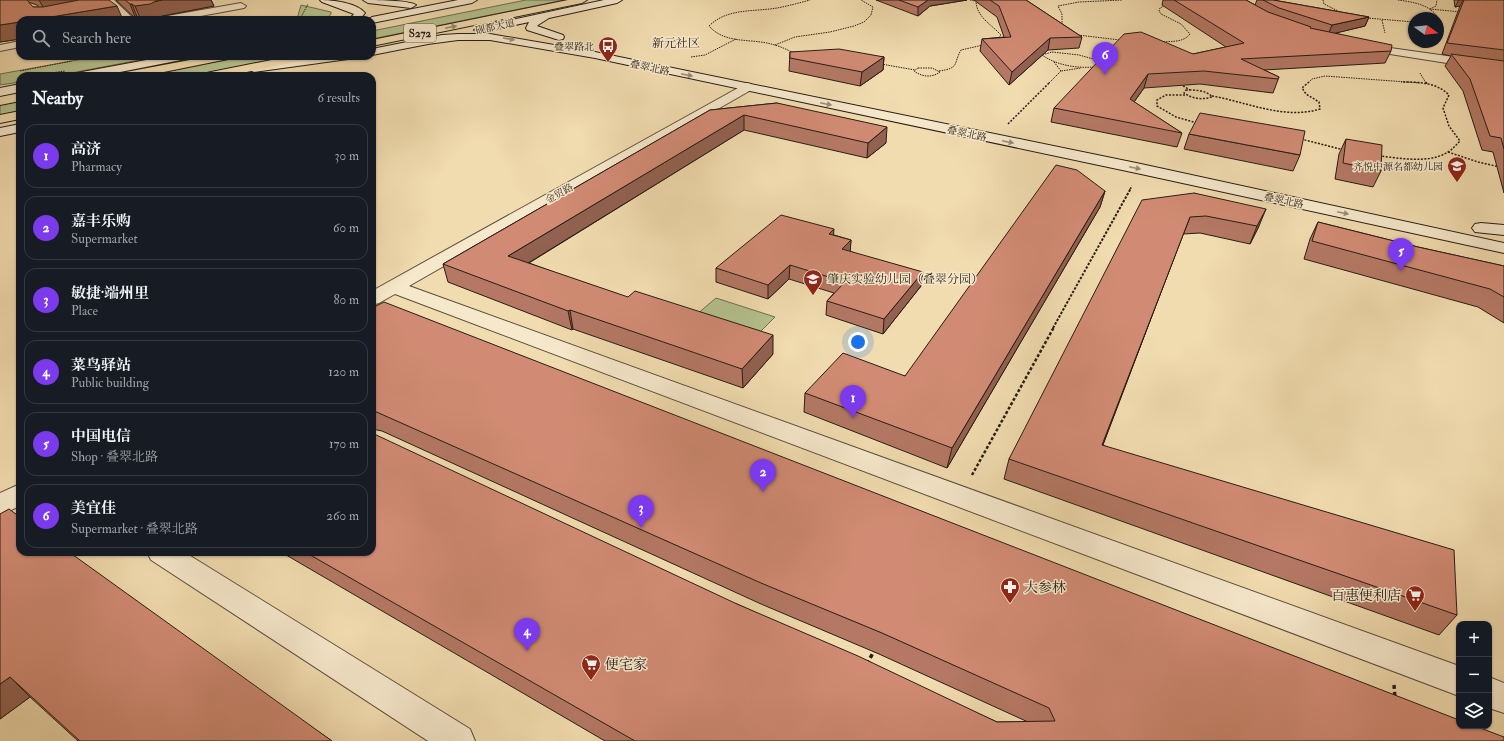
<!DOCTYPE html>
<html lang="en">
<head>
<meta charset="utf-8">
<style>
	:root { --surface:#171b24; --page:#20242c; --text:#f1f3f6; --muted:#9ea1a6; --line:#363941; --accent:#7c3aed }
	body { margin:0; font-family:"IM FELL Double Pica","Noto Serif SC",serif; background:var(--page); color:var(--text) }
	.controls { position:absolute; right:12px; bottom:12px; display:grid; overflow:hidden; border-radius:8px; box-shadow:0 1px 3px #0004 }
	.controls button { width:36px; height:36px; display:grid; place-items:center; padding:0; border:0; border-bottom:1px solid var(--line); background:var(--surface); color:var(--text); font:20px sans-serif }
	.compass { position:absolute; left:1408px; top:12px; width:36px; height:36px; border-radius:50%; background:var(--surface); box-shadow:0 1px 3px #0004; rotate:105deg }
	.you { position:absolute; left:858px; top:342px; width:14px; height:14px; margin:-10px; border:3px solid #fff; border-radius:50%; background:#1a73e8; box-shadow:0 0 0 6px #1a73e833 }
	.badge { display:grid; place-items:center; width:26px; height:26px; border-radius:50%; background:var(--accent); color:#fff; font-size:13px; font-weight:700 }
	.pin { position:absolute; translate:-50% -33px; filter:drop-shadow(0 1px 2px #0008) }
	.pin::after { content:''; position:absolute; top:21px; width:14px; height:12px; background:inherit; clip-path:polygon(0 0,100% 0,50% 100%) }
	.list { margin:0; padding:0; list-style:none }
	h2 { display:flex; justify-content:space-between; align-items:center; height:52px; margin:0; padding:0 16px; font-size:17px }
	h2 small { font-size:13px; font-weight:400; color:var(--muted) }
	.list li { display:grid; grid-template-columns:26px 1fr auto; gap:12px; align-items:center; box-sizing:border-box; height:64px; margin:0 8px 8px; padding:0 8px; border:1px solid var(--line); border-radius:12px }
	.list b { display:block; font-size:15px; white-space:nowrap }
	.list p { margin:0; font-size:13px; white-space:nowrap; color:var(--muted) }
	.list em { font-size:13px; font-style:normal; color:var(--muted) }
	.icon { flex:none; width:22px; height:22px; fill:none; stroke:currentColor; stroke-width:2; stroke-linecap:round; stroke-linejoin:round }
	.map { position:relative; flex:none; width:1504px; height:741px; overflow:hidden }
	.search { position:absolute; background:var(--surface); box-shadow:0 1px 3px #0004; left:16px; top:16px; width:360px; height:44px; display:flex; align-items:center; gap:10px; box-sizing:border-box; padding:0 14px; border-radius:12px; color:var(--muted); font-size:15px }
	.panel { position:absolute; background:var(--surface); box-shadow:0 1px 3px #0004; left:16px; top:72px; width:360px; height:484px; border-radius:12px }
	.map>svg:first-child { display:block }
</style>
</head>
<body>
<div class="map">
<svg width="1504" height="741" viewBox="0 0 1504 741">
	<rect width="100%" height="100%" fill="#f1dcaf"/>
	<filter id="stains"><feTurbulence type="fractalNoise" baseFrequency=".005" numOctaves="4"/><feColorMatrix values="0 0 0 0 .2 0 0 0 0 .09 0 0 0 0 .02 0 0 0 .5 -.17"/></filter>
	<radialGradient id="worn" r=".72"><stop offset=".6" stop-color="#630" stop-opacity="0"/><stop offset="1" stop-color="#630" stop-opacity=".3"/></radialGradient>
	<g fill="#b5c28f" stroke="#6e6f52">
		<polygon points="526,0 564,0 372,39 372,31"/>
		<polygon points="301,5 331,12 331,14 326,20 292,20 297,19"/>
		<polygon points="99,56 161,56 55,76 20,76 20,82 0,85 0,74"/>
		<polygon points="245,56 290,56 192,76 144,76"/>
		<polygon points="20,101 20,111 0,115 0,105"/>
		<polygon points="716,298 775,317 756,336 696,315"/>
	</g>
	<g fill="none" stroke-linecap="round" stroke-linejoin="round">
		<defs>
			<g id="street">
				<polygon points="103,0 114,0 135,20 124,20"/>
				<polygon points="241,3 246,6 244,8 179,20 157,20 162,17"/>
				<polygon points="20,41 20,47 0,51 0,45"/>
				<polygon points="1362,44 1504,64 1504,72 1358,49 1357,47"/>
				<polygon points="747,83 751,84 753,87 751,90 409,286 1459,666 1459,696 395,294 379,303 372,305 372,291"/>
				<polygon points="20,484 20,506 0,515 0,493"/>
				<polygon points="147,552 184,552 470,729 475,741 428,741 151,560"/>
				<polygon points="1489,677 1504,683 1504,713 1489,708"/>
			</g>
			<g id="secondary">
				<path d="M320 0C333 0 357 3 365 13L359 20H349L354 14 322 2Z"/>
				<path d="M363 0C375 0 408 0 416 5L411 8 368 3Z"/>
				<polygon points="458,0 477,0 472,3 372,23 372,20 367,20 372,17"/>
				<polygon points="604,0 622,0 617,3 549,18 538,25 537,26 563,35 564,37 563,39 559,40 527,30 526,28 529,22 479,33 474,30 479,27"/>
				<polygon points="458,34 490,34 595,52 1141,164 1504,243 1504,253 1141,174 595,58 490,40 458,40 428,44 372,55 372,49 442,35"/>
				<polygon points="168,56 192,56 190,58 186,59 100,76 76,76 78,73 82,72"/>
				<polygon points="321,56 354,56 352,58 348,59 254,72 250,70 248,68 250,66 254,64"/>
				<polygon points="20,84 20,92 0,96 0,88"/>
				<polygon points="20,124 20,132 0,136 0,128"/>
				<polygon points="1481,223 1504,225 1504,235 1475,232 1472,228 1475,224"/>
			</g>
			<g id="primary">
				<polygon points="568,0 587,0 582,3 372,46 372,40"/>
				<polygon points="211,56 234,56 232,58 228,59 144,76 120,76 122,73 126,72"/>
				<polygon points="292,56 315,56 313,58 309,59 228,76 205,76 207,73 211,72"/>
				<polygon points="20,93 20,101 0,105 0,97"/>
				<polygon points="20,111 20,119 0,123 0,115"/>
			</g>
		</defs>
		<use href="#street" stroke="#5a4c3b" stroke-width="2"/>
		<use href="#secondary" stroke="#281c14" stroke-width="2"/>
		<use href="#primary" stroke="#281c14" stroke-width="2"/>
		<g stroke="#281c14" stroke-width="1" stroke-dasharray="1.5 1" stroke-linecap="butt">
			<polyline points="970,0 975,1"/>
			<path d="M976 0C976 17 991 24 1001 35L997 39"/>
			<polyline points="1323,0 1324,4 1340,12"/>
			<path d="M1398 0C1412 2 1428 4 1437 16L1436 18"/>
			<polyline points="1430,9 1461,12"/>
			<polyline points="1430,9 1436,6 1437,0"/>
			<polyline points="1367,18 1414,22"/>
			<polyline points="300,19 308,4"/>
			<polyline points="296,20 322,17"/>
			<polyline points="1382,20 1385,33"/>
			<polyline points="1062,25 1062,14 1058,6 1079,2 1122,0"/>
			<polyline points="1078,35 1120,40"/>
			<path d="M1161 42C1171 41 1183 43 1190 34L1181 24 1161 14 1159 11 1160 8 1166 5"/>
			<polyline points="775,45 795,37 830,32 854,26 864,22 871,15 873,7 861,0"/>
			<path d="M1052 52 1079 55 1104 62 1105 65C1085 70 1059 67 1042 55Z"/>
			<path d="M793 53C785 48 776 45 767 43 747 39 724 43 709 26 727 8 753 12 777 8 788 6 799 3 810 0"/>
			<polyline points="691,57 705,55 736,39"/>
			<polyline points="1054,62 1061,71"/>
			<polyline points="881,64 915,70"/>
			<path d="M918 68H932L940 72C932 78 922 77 914 71Z"/>
			<polyline points="20,71 72,61"/>
			<path d="M939 71C960 68 953 64 961 50L983 45"/>
			<polyline points="1420,73 1426,83"/>
			<polyline points="31,76 65,71"/>
			<polyline points="1049,83 1061,71 1081,68"/>
			<polyline points="1308,83 1312,79 1325,76 1420,83"/>
		</g>
		<g stroke="#281c14" stroke-width="1.5" stroke-dasharray="2 1.5" stroke-linecap="butt">
			<polyline points="1426,82 1427,84"/>
			<polyline points="1180,84 1190,90"/>
			<path d="M1186 90C1194 90 1207 90 1212 97 1202 100 1193 99 1184 93Z"/>
			<polyline points="1185,95 1166,95 1157,100 1157,106 1176,117 1197,123"/>
			<path d="M1212 96C1247 102 1284 120 1320 109L1319 102 1306 94 1302 88 1309 82"/>
			<polyline points="1008,124 1050,82"/>
			<polyline points="1301,139 1344,150"/>
			<polyline points="1448,152 1478,162 1504,168"/>
			<path d="M1379 156C1400 158 1429 164 1448 152 1453 149 1456 145 1460 141L1449 126 1443 108 1449 95C1436 82 1418 82 1401 82"/>
			<polyline points="1130,189 1132,186"/>
		</g>
		<polyline stroke="#281c14" stroke-width="2" stroke-dasharray="2.5 1.5" stroke-linecap="butt" points="1053,328 1131,188"/>
		<polyline stroke="#281c14" stroke-width="2.5" stroke-dasharray="3 2" stroke-linecap="butt" points="972,475 1054,327"/>
		<g stroke="#281c14" stroke-width="3.5" stroke-dasharray="4 3" stroke-linecap="butt">
			<polyline points="867,664 875,649"/>
			<polyline points="1394,685 1395,698"/>
		</g>
		<use href="#street" fill="#f6e8cb" fill-rule="evenodd"/>
		<use href="#secondary" fill="#f6e8cb" fill-rule="evenodd"/>
		<use href="#primary" fill="#f1dcaf" fill-rule="evenodd"/>
	</g>
	<g fill="#b47864" stroke="#281c14" fill-rule="evenodd">
		<path d="M0 0H109L20 20V39L0 42ZM28 2 37 5 39 7H33Z"/>
		<polygon points="116,0 211,0 214,6 162,16 157,19 148,20 140,20 138,19 136,19"/>
		<polygon points="876,0 967,0 930,6 918,16"/>
		<polygon points="974,0 1026,0 1082,37 1079,48 1048,50 1009,85 980,51 982,39 1004,37 997,17"/>
		<polygon points="1163,0 1246,0 1255,5 1257,0 1273,0 1369,17 1365,26 1335,33 1391,51 1385,63 1264,70 1279,77 1273,93 1200,84 1144,88 1134,102 1182,133 1177,147 1051,122 1054,108 1193,54 1226,47 1162,5"/>
		<polygon points="1454,0 1504,0 1504,193 1493,152 1482,150 1463,91 1445,66 1451,56 1442,54 1460,6 1455,7"/>
		<polygon points="790,52 884,57 883,70 860,86 789,71"/>
		<polygon points="777,103 886,143 867,158 744,130 529,263 773,354 743,388 573,329 572,330 448,282 443,264 710,110"/>
		<polygon points="1189,134 1300,155 1293,171 1184,149"/>
		<polygon points="1346,139 1381,171 1373,187 1335,179 1339,154"/>
		<polygon points="1105,191 1100,207 947,468 804,412 805,393 905,376"/>
		<polygon points="1194,193 1259,226 1250,244 1200,233 1183,234 1103,445 1457,615 1439,635 1004,479 1009,459"/>
		<polygon points="1318,222 1418,247 1504,266 1504,323 1478,307 1304,259 1310,239"/>
		<polygon points="834,235 851,240 850,251 921,286 883,334 826,315 827,301 834,293 789,279 768,299 716,282 716,268"/>
		<polygon points="372,308 1504,741 605,741 281,552 372,552 737,604 997,722 1028,722 879,654 761,604 382,431 372,429"/>
		<polygon points="0,514 332,741 78,741 30,697 0,719"/>
	</g>
	<g fill="#926151" stroke="#281c14">
		<polygon points="39,0 102,0 46,12"/>
		<polygon points="162,0 211,0 214,6 162,16 157,19 148,20 141,20 135,6"/>
		<polygon points="928,0 967,0 930,6 918,16 918,7"/>
		<polygon points="1459,0 1463,0 1460,6 1455,7"/>
		<polygon points="130,4 132,4 138,19 136,19"/>
		<polygon points="117,6 123,20 33,20"/>
		<polygon points="1369,17 1365,26 1328,35 1332,25"/>
		<polygon points="20,22 20,39 0,42 0,25"/>
		<polygon points="1050,38 1048,50 1009,85 1012,72"/>
		<polygon points="884,57 883,70 860,86 862,72"/>
		<polygon points="1148,74 1144,88 1126,113 1130,99"/>
		<polygon points="744,115 744,130 512,273 508,256"/>
		<polygon points="887,127 886,143 867,158 868,143"/>
		<polygon points="1105,191 1100,207 947,468 952,448"/>
		<polygon points="1266,209 1259,226 1250,244 1257,226"/>
		<polygon points="1190,217 1183,234 1095,465 1102,445"/>
		<polygon points="834,229 833,243 829,234"/>
		<polygon points="851,240 850,254 842,249"/>
		<polygon points="790,265 789,279 768,299 768,285"/>
		<polygon points="923,272 921,286 883,334 884,319"/>
		<polygon points="570,310 573,329 572,330 568,311"/>
		<polygon points="773,335 773,354 743,388 742,369"/>
		<polygon points="10,677 30,697 0,719 0,684"/>
	</g>
	<g fill="#d18b74" stroke="#281c14">
		<polygon points="0,0 27,0 33,7 43,7 79,0 109,0 117,6 33,20 20,20 20,22 0,25"/>
		<polygon points="125,0 162,0 156,1 150,4 135,6 132,4 130,4"/>
		<polygon points="899,0 928,0 918,7"/>
		<polygon points="990,0 1026,0 1082,37 1050,38 1012,72 982,39 1011,37 999,6"/>
		<polygon points="1174,0 1246,0 1268,12 1311,27 1310,28 1392,45 1391,51 1241,59 1279,77 1278,79 1204,71 1148,74 1130,99 1182,133 1054,108 1124,34 1141,32 1193,54 1244,43"/>
		<polygon points="1263,0 1273,0 1369,17 1332,25 1279,8"/>
		<polygon points="1464,0 1504,0 1504,50 1447,43"/>
		<polygon points="839,49 884,57 862,72 790,58 790,52"/>
		<polygon points="1451,54 1504,61 1504,149 1501,138 1490,136 1470,79"/>
		<polygon points="777,103 887,127 868,143 744,115 508,256 628,297 635,291 773,335 742,369 570,310 568,311 443,264 710,110"/>
		<polygon points="1200,113 1305,131 1300,155 1189,134"/>
		<polygon points="1346,139 1382,145 1381,171 1343,163"/>
		<polygon points="1056,165 1077,170 1105,191 952,448 805,393 843,353 905,376"/>
		<polygon points="1194,193 1266,209 1257,226 1206,216 1190,217 1102,445 1454,550 1457,615 1009,459 1142,200"/>
		<polygon points="781,215 834,229 829,234 851,240 842,249 923,272 884,319 827,301 845,282 790,265 768,285 716,268"/>
		<polygon points="1318,222 1418,247 1504,266 1504,297 1490,289 1312,241"/>
		<polygon points="384,302 1459,720 1459,726 1475,726 1504,737 1504,741 635,741 305,552 372,552 372,433 737,604 858,656 997,722 1055,721 1049,708 882,633 761,583 372,410 372,308"/>
		<polygon points="9,509 20,517 20,552 69,552 332,741 80,741 10,677 0,684 0,514"/>
	</g>
	<defs><path id="oneway-solid" d="M-6-.8H1V-3.2L6.5 0L1 3.2V.8H-6Z"/></defs>
	<use fill="#978669" href="#oneway-solid" transform="translate(451 27) rotate(-12)"/>
	<g fill="#998c79">
		<use href="#oneway-solid" transform="translate(509 39) rotate(9)"/>
		<use href="#oneway-solid" transform="translate(687 75) rotate(12)"/>
		<use href="#oneway-solid" transform="translate(826 104) rotate(12)"/>
		<use href="#oneway-solid" transform="translate(1008 142) rotate(12)"/>
		<use href="#oneway-solid" transform="translate(1135 168) rotate(12)"/>
		<use href="#oneway-solid" transform="translate(1343 213) rotate(12)"/>
	</g>
	<defs>
		<symbol id="bus-pin" viewBox="-11 -11 22 30"><path d="M0 17L-7.5 6A9.5 9.5 0 1 1 7.5 6Z" fill="#8f2418" stroke="#f6e8cb"/><path d="M-5-6H5V4H4V6H2V4H-2V6H-4V4H-5ZM-3.5-4V0h7V-4ZM-3.5 1.2v1.5H-2V1.2ZM2 1.2v1.5H3.5V1.2Z" fill="#fff"/></symbol>
		<symbol id="school-pin" viewBox="-11 -11 22 30"><path d="M0 17L-7.5 6A9.5 9.5 0 1 1 7.5 6Z" fill="#8f2418" stroke="#f6e8cb"/><path d="M0-5L7-2L0 1L-7-2ZM-4 1L0 2.5L4 1V4Q0 6-4 4Z" fill="#fff"/></symbol>
		<symbol id="pharmacy-pin" viewBox="-11 -11 22 30"><path d="M0 17L-7.5 6A9.5 9.5 0 1 1 7.5 6Z" fill="#8f2418" stroke="#f6e8cb"/><path d="M-2-6h4v4h4v4h-4v4h-4v-4h-4v-4h4Z" fill="#fff"/></symbol>
		<symbol id="supermarket-pin" viewBox="-11 -11 22 30"><path d="M0 17L-7.5 6A9.5 9.5 0 1 1 7.5 6Z" fill="#8f2418" stroke="#f6e8cb"/><path d="M-6-5.5h2.5l.6 2H6L4.5 2H-2.5L-4.4-4H-6ZM-1.5 3.2a1.3 1.3 0 1 0 .1 0ZM3 3.2a1.3 1.3 0 1 0 .1 0Z" fill="#fff"/></symbol>
	</defs>
	<g fill-rule="evenodd">
		<use href="#bus-pin" x="597" y="35" width="22" height="30"/>
		<use href="#school-pin" x="1446" y="155" width="22" height="30"/>
		<use href="#school-pin" x="802" y="268" width="22" height="30"/>
		<use href="#pharmacy-pin" x="999" y="576" width="22" height="30"/>
		<use href="#supermarket-pin" x="1404" y="584" width="22" height="30"/>
		<use href="#supermarket-pin" x="580" y="653" width="22" height="30"/>
	</g>
	<g text-anchor="middle" stroke-width="3" stroke-linejoin="round" paint-order="stroke">
		<g font-size="10" fill="#281c14" stroke="#f6e8cb">
			<text transform="translate(495 26) rotate(-12)" y="4">砚都大道</text>
			<text transform="translate(650 67) rotate(12)" y="4">叠翠北路</text>
			<text transform="translate(967 133) rotate(12)" y="4">叠翠北路</text>
			<text transform="translate(559 193) rotate(-29)" y="4">金贸路</text>
			<text transform="translate(1284 200) rotate(12)" y="4">叠翠北路</text>
		</g>
		<g font-size="10" fill="#281c14" stroke="#f6e8cb" text-anchor="end">
			<text x="594" y="50">叠翠路北</text>
			<text x="1443" y="170">齐悦中源名都幼儿园</text>
		</g>
		<rect fill="#f6e8cb" stroke="#66594b" stroke-width="1" x="404" y="24" width="32" height="18" rx="3"/>
		<g font-size="11" font-weight="bold" fill="#281c14">
			<text x="420" y="37">S272</text>
		</g>
		<g font-size="12" fill="#281c14" stroke="#f6e8cb">
			<text x="676" y="47">新元社区</text>
		</g>
		<g font-size="12" fill="#281c14" stroke="#f6e8cb" text-anchor="start">
			<text x="827" y="283">肇庆实验幼儿园（叠翠分园）</text>
		</g>
		<g font-size="14" fill="#281c14" stroke="#f6e8cb" text-anchor="start">
			<text x="1024" y="592">大参林</text>
			<text x="1401" y="600" text-anchor="end">百惠便利店</text>
			<text x="605" y="669">便宅家</text>
		</g>
	</g>
	<rect width="100%" height="100%" filter="url(#stains)"/>
	<rect width="100%" height="100%" fill="url(#worn)"/>
</svg>
<div class="controls">
<button>+</button>
<button>−</button>
<button><svg class="icon" aria-label="layers" viewBox="0 0 24 24"><path d="M12 4l9 5-9 5-9-5zM3 14l9 5 9-5"/></svg></button>
</div>
<svg class="compass" viewBox="-18 -18 36 36"><path d="M0-13l5 13h-10z" fill="#e53935"/><path d="M0 13l5-13h-10z" fill="#9ea1a6"/></svg>
<div class="you"></div>
<div class="pin badge" style="left:853px;top:418px">1</div>
<div class="pin badge" style="left:763px;top:492px">2</div>
<div class="pin badge" style="left:641px;top:528px">3</div>
<div class="pin badge" style="left:527px;top:651px">4</div>
<div class="pin badge" style="left:1401px;top:271px">5</div>
<div class="pin badge" style="left:1105px;top:75px">6</div>
<div class="search"><svg class="icon" aria-label="search" viewBox="0 0 24 24"><circle cx="10" cy="10" r="6"/><path d="M15 15l6 6"/></svg>Search here</div>
<section class="panel">
<h2>Nearby<small>6 results</small></h2>
<ul class="list">
<li><span class="badge">1</span><div><b>高济</b><p>Pharmacy</p></div><em>30 m</em></li>
<li><span class="badge">2</span><div><b>嘉丰乐购</b><p>Supermarket</p></div><em>60 m</em></li>
<li><span class="badge">3</span><div><b>敏捷·端州里</b><p>Place</p></div><em>80 m</em></li>
<li><span class="badge">4</span><div><b>菜鸟驿站</b><p>Public building</p></div><em>120 m</em></li>
<li><span class="badge">5</span><div><b>中国电信</b><p>Shop · 叠翠北路</p></div><em>170 m</em></li>
<li><span class="badge">6</span><div><b>美宜佳</b><p>Supermarket · 叠翠北路</p></div><em>260 m</em></li>
</ul>
</section>
</div>
</body>
</html>
